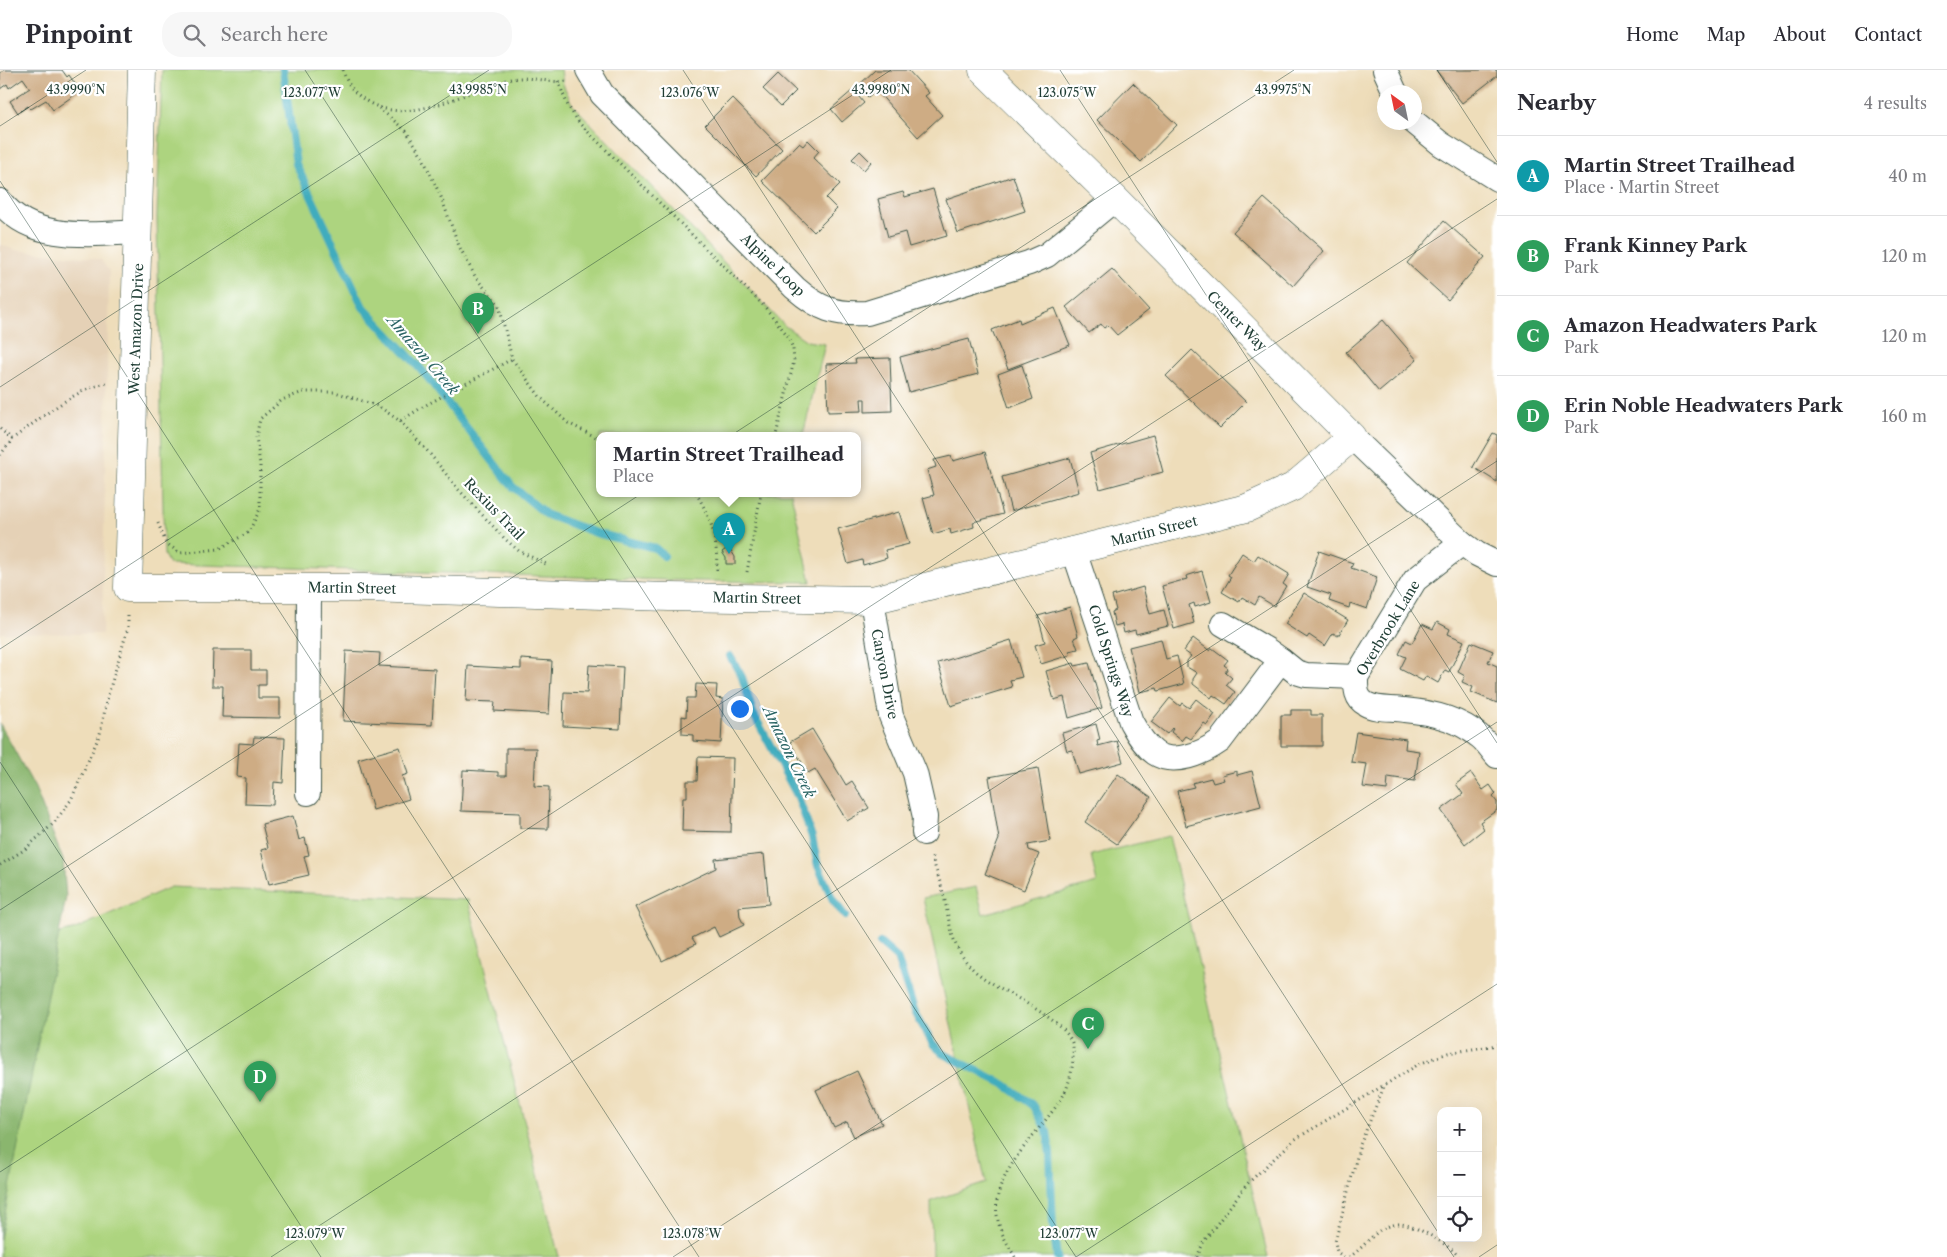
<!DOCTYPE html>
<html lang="en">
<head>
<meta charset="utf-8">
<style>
	:root { --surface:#fff; --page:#f7f7f7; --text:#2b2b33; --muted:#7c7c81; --line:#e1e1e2; --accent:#db2777 }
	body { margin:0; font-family:"Libre Caslon Text",serif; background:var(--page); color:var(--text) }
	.controls { position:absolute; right:15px; bottom:15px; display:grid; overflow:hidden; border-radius:10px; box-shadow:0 5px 20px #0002 }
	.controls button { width:45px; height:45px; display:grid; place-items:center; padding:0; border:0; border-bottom:1px solid var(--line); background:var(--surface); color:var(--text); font:25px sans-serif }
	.compass { position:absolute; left:1377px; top:15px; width:45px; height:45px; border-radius:50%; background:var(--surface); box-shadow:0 5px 20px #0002; rotate:327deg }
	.you { position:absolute; left:739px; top:638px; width:18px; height:18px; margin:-12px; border:4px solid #fff; border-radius:50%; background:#1a73e8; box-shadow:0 0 0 8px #1a73e833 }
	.badge { display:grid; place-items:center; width:32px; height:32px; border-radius:50%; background:var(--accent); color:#fff; font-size:16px; font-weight:700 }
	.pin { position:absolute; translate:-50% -41px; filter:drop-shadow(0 1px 2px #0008) }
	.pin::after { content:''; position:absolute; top:26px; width:18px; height:15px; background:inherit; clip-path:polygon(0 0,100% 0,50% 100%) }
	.popup { position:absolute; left:596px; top:362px; width:265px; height:65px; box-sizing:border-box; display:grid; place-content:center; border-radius:10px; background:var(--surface); filter:drop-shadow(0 1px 4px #0005); font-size:16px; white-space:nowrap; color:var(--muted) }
	.popup b { font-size:19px; color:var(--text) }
	.popup::after { content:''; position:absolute; left:50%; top:100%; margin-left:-10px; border:10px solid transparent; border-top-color:var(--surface) }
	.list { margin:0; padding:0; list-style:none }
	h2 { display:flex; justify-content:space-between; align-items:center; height:65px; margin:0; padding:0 20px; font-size:21px }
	h2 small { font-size:16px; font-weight:400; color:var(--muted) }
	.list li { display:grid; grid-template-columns:32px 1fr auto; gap:15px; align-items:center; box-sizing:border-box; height:80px; padding:0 20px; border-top:1px solid var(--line) }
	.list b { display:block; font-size:19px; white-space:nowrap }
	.list p { margin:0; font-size:16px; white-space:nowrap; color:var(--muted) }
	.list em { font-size:16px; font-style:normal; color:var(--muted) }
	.icon { flex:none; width:28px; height:28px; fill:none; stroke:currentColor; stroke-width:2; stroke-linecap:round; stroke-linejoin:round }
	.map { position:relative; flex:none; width:1497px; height:1187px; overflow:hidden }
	header { display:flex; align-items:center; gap:30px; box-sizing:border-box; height:70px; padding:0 25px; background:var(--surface); border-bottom:1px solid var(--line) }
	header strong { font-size:24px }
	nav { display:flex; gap:28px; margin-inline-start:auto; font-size:18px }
	.search { width:350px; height:45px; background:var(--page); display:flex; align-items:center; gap:12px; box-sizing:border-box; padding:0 18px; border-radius:20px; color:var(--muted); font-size:19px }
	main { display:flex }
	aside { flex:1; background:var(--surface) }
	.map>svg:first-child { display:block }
</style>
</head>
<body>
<header>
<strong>Pinpoint</strong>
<div class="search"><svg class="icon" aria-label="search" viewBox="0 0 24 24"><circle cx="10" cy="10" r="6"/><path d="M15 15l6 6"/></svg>Search here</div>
<nav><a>Home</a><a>Map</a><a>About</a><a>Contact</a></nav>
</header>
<main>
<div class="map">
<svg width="1497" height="1187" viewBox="0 0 1497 1187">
	<rect width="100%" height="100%" fill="#fff"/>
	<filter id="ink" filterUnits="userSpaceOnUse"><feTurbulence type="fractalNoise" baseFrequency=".02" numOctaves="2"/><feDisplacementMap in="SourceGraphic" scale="10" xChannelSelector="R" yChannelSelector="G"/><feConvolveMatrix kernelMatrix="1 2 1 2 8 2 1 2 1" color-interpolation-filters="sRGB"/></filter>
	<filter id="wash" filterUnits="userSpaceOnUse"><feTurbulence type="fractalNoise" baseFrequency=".0096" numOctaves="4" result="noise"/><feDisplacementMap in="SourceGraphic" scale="20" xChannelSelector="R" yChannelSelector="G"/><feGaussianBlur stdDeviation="1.12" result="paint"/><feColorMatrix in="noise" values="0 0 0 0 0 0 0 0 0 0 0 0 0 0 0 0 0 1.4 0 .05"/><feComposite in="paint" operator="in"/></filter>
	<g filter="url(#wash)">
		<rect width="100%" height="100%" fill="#eeddba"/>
		<polygon fill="#e5d1b6" points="0,174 15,180 93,188 101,190 109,201 102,564 0,563"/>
		<g fill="#add47f" stroke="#66885a">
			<polygon points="162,0 561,0 563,14 572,34 785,256 807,271 825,274 803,365 600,365 600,423 791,423 811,512 700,511 169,494 164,485 157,147"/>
			<polygon points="1169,766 1268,1187 932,1187 931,1131 986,1113 923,828 976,817 983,844 1097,813 1091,785"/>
			<polygon points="171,817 468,830 559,1187 0,1187 0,877 73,860"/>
		</g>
		<polygon fill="#8ab66e" stroke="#547a51" points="0,654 35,718 63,790 66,827 0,1169"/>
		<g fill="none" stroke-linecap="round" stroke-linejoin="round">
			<g stroke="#3facbd" stroke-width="8">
				<polyline points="283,0 296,94 363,237 421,299 512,416 547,445 596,463 655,478 664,486"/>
				<polyline points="730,586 742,607 753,643 798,727 812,767 818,796 833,830 845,846"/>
				<polyline points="880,873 897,888 915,942 933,974 944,984 1004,1014 1034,1036 1047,1061 1050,1084 1053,1156 1057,1187"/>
			</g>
		</g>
		<g id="blocks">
			<g fill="#ceac84">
				<polygon points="5,0 62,0 67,7 69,5 80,21 53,40 46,30 31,39 28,36 18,43 10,31 30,18 23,8 9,18 7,14 0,19 0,3"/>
				<polygon points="875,0 908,0 929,23 925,26 942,45 918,67 876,20 868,27 858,16"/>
				<polygon points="1436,0 1497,0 1497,6 1462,33"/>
				<polygon points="778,4 796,21 781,36 763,19"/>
				<polygon points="1133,13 1177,55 1141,92 1097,50"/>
				<polygon points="853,20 864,33 842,52 831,39"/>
				<polygon points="732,28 782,79 756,106 705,55"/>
				<polygon points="808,70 819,81 813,88 840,114 826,128 837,139 814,162 762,111 799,73 803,76"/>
				<polygon points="860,81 871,92 864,100 852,89"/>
				<polygon points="1013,106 1025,141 958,163 946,129"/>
				<polygon points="933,119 947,166 909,177 905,162 888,167 878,129 903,122 905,127"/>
				<polygon points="1264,128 1324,181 1293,216 1233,162"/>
				<polygon points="1444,151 1485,187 1448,230 1407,193"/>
				<polygon points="1112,199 1149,240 1117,265 1108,255 1104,258 1101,254 1089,263 1066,237"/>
				<polygon points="1055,238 1070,275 1008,299 992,260 1019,249 1020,253"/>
				<polygon points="1383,250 1417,290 1379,322 1346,282"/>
				<polygon points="969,269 978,304 909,322 900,287"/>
				<polygon points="1192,280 1246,332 1220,358 1166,306"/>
				<polygon points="890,288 892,341 865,342 865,329 861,329 862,341 828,342 826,294 856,293 855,289"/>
				<polygon points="1022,295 1033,329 1009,338 998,304"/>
				<polygon points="1493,363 1497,365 1497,412 1473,397"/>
				<polygon points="1153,365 1163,402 1100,419 1090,383"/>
				<polygon points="985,382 1003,444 973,452 974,457 951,464 950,459 933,464 923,428 934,425 927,400 936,397 934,390 951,386 953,391"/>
				<polygon points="1070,388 1079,422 1011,441 1002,407"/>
				<polygon points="899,442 909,474 885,480 887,488 863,495 862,490 848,494 838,459"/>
				<polygon points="729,477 735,487 735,494 726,494 726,488 722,482"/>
				<polygon points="1319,481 1353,493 1351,498 1377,507 1367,539 1350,533 1349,538 1329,531 1331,525 1307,517"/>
				<polygon points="1242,483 1254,491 1258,485 1289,504 1283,514 1286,516 1274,536 1259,527 1255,535 1242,527 1239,532 1222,522 1231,507 1228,505"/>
				<polygon points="1202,501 1211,532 1195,537 1194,533 1189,535 1194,553 1174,559 1162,516 1187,509 1186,506"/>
				<polygon points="1143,517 1150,544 1164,540 1168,556 1136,564 1135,560 1124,563 1122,554 1115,556 1112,542 1116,540 1112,526"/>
				<polygon points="1304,523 1348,550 1338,566 1333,563 1325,576 1309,565 1307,568 1285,554"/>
				<polygon points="1070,537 1078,566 1074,568 1078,579 1069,581 1070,585 1041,594 1035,575 1045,572 1038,546"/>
				<polygon points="1437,552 1450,559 1448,564 1464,571 1449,602 1445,600 1438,613 1426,606 1423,611 1400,599 1406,587 1399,584 1406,570 1412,573 1422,554 1433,559"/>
				<polygon points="1193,568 1210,581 1212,578 1228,590 1224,595 1228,598 1225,602 1232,608 1226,615 1235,622 1226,634 1213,625 1211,628 1193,614 1193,609 1197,603 1187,597 1187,591 1191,586 1184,581"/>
				<polygon points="1161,569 1166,589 1177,586 1184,614 1158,621 1157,618 1140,622 1129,577"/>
				<polygon points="1011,570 1022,607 1010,610 1012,617 951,636 938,593"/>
				<polygon points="1471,572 1493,581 1488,592 1497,596 1497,633 1471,622 1473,617 1462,612 1465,606 1458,602"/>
				<polygon points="213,580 251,580 251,600 266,600 266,615 258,615 258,628 280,628 280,648 222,647 223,616 212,616"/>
				<polygon points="346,581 380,583 379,596 435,599 432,655 343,651"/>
				<polygon points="521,589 552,591 549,644 494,641 495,632 466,631 468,596 521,599"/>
				<polygon points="1074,593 1075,596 1089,593 1102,638 1069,648 1064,627 1054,630 1046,601"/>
				<polygon points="589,595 623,597 620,659 563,656 564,622 587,623"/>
				<polygon points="696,614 717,615 716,628 723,629 721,673 693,671 693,665 682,664 682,646 686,647 687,628 695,628"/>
				<polygon points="1170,628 1180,636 1182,633 1189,638 1196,629 1215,644 1207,655 1204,653 1191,669 1186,666 1182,671 1171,662 1173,659 1172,658 1167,664 1151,652"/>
				<polygon points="1291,640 1311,640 1311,645 1322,645 1322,676 1281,676 1281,645 1291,645"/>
				<polygon points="1096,654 1100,670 1097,671 1098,676 1117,671 1123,692 1079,704 1072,680 1067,681 1062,663"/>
				<polygon points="812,659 846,715 852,711 869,738 847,751 815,699 808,703 790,672"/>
				<polygon points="1356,662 1406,669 1405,679 1419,681 1415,711 1388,707 1387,720 1363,717 1367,694 1351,692"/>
				<polygon points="254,667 285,668 283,713 274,712 273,735 245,734 246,708 237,707 239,673 253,674"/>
				<polygon points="400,677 408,704 402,706 409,729 373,740 358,689"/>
				<polygon points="506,678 536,678 534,716 549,717 548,759 520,758 520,743 461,741 463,700 498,702 498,706 506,706"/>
				<polygon points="698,687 733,688 731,762 682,761 683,727 687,727 687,711 697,711"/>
				<polygon points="1038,698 1050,771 1028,775 1029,780 1039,784 1024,820 985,804 999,769 989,707"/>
				<polygon points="1237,701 1237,705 1252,701 1261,736 1186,756 1177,721 1194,717 1192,713 1211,708 1213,713 1224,710 1222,705"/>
				<polygon points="1471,703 1483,720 1490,715 1496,724 1493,727 1497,732 1497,740 1480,752 1484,759 1465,774 1441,740 1463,724 1456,714"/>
				<polygon points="1118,704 1151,727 1117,774 1085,752"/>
				<polygon points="293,746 299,770 305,768 309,785 304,786 309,805 269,814 261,780 268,778 262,754"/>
				<polygon points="764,784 769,834 739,837 740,847 744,855 719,867 714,857 692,868 696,874 662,891 635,837 716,798 715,789"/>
				<polygon points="857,1001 882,1054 854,1067 847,1052 834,1058 816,1020"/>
			</g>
		</g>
	</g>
	<g filter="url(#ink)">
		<use href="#blocks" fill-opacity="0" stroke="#3e5548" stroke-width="1"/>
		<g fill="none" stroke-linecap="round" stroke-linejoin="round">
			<defs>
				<g id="street">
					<path d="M588 0 602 24 795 218C819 239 835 245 867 243L1029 193 1047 185 1115 129"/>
					<polyline points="1385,0 1395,22"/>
					<polyline points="1414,52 1441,74 1497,109"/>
					<path d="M0 131C32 173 92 164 139 162"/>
					<polyline points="1352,367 1462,473 1477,484 1497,494"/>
					<path d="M1462 473 1415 510 1356 607C1356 617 1355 628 1366 634 1376 640 1392 638 1404 640 1429 642 1459 649 1479 666 1486 671 1491 679 1497 686"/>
					<path d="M1074 481 1131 652C1137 663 1144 675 1155 683 1174 696 1203 683 1220 671L1281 590 1296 602 1306 605 1356 607"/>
					<polyline points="872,530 891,646 915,703 925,747 924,763"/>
					<polyline points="1223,554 1267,580 1281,590"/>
					<polyline points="308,723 309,517"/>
				</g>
				<polyline id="secondary" points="142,0 128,518 364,518 669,527 872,530 1247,438 1293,417 1352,367 1115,129 983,0"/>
			</defs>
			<use href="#street" stroke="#3e5548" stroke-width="26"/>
			<use href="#secondary" stroke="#3e5548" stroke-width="29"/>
			<g stroke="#3e5548" stroke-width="3" stroke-dasharray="1 4" stroke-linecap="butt">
				<path d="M343 0C347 15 355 24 368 32 410 57 465 21 507 10 529 4 546 14 567 11"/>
				<polyline points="558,11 568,36 580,54 764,236 788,266 793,279 794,291 776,365"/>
				<polyline points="379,38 406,61 421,84 441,127 459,176 476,208 499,235 512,289 541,328 568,353 600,369"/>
				<polyline points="400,351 430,384 458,419 505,469 519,481 548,495"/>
				<path d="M0 359 12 369C39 350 74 319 107 313"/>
				<polyline points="0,385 12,370"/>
				<path d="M696 423C713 452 717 468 717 501"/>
				<polyline points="158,453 166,473 180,483 219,479 249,462 260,439 260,394 256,367 260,349 282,330 303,322 335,322 378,336 400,351 426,335 512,289"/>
				<polyline points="747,502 761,423"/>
				<path d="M932 787C936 801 942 816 945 831 951 860 952 880 976 902 996 920 1071 950 1073 977 1074 995 1070 1016 1060 1031 1039 1062 991 1105 997 1145 999 1161 1007 1173 1015 1187"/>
				<polyline points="0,795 24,780 54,753 71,730 100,664 108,625 128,558 128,543"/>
				<polyline points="1197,1187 1204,1171 1247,1114 1294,1070 1419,994 1448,983 1497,975"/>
				<polyline points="1344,1187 1337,1182 1335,1172 1360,1075 1385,1014"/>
				<path d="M1349 1187C1361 1180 1368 1169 1379 1161 1383 1158 1396 1153 1401 1154 1417 1156 1450 1175 1459 1187"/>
			</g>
			<use href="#street" stroke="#fff" stroke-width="24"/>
			<use href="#secondary" stroke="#fff" stroke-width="28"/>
		</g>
	</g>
	<path fill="none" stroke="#1f3d34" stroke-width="1" stroke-opacity="0.45" d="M305 0 1076 1187M683 0 1441 1167M1060 0 1497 673M1437 0 1497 92M0 56 86 0M0 111 699 1187M0 317 489 0M0 579 891 0M0 692 321 1187M0 840 1294 0M0 1102 1497 129M1441 1168 1454 1187M271 1187 1497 391M673 1187 1497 652M1076 1187 1497 914M1479 1187 1497 1175"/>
	<g text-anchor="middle" stroke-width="4.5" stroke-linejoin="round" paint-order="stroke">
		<g font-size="14" fill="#1f3d34" stroke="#fff">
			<text transform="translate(773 195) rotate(44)" y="5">Alpine Loop</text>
			<text transform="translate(1237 251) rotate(45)" y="5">Center Way</text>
			<text transform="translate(136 259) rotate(-88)" y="5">West Amazon Drive</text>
			<text transform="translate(494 439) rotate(46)" y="5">Rexius Trail</text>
			<text transform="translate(1154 461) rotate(-14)" y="5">Martin Street</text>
			<text transform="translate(352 518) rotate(1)" y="5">Martin Street</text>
			<text transform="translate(757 528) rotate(1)" y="5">Martin Street</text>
			<text transform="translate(1388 558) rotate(-59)" y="5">Overbrook Lane</text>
			<text transform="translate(1111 591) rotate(72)" y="5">Cold Springs Way</text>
			<text transform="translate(885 604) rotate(79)" y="5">Canyon Drive</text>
		</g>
		<g font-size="15" font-style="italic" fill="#2a6464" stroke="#fff">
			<text transform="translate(423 285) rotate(49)" y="5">Amazon Creek</text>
			<text transform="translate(789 682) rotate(64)" y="5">Amazon Creek</text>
		</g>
	</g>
	<g font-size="12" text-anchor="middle" fill="#1f3d34" stroke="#fff" stroke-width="4.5" stroke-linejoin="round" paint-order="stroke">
		<text x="76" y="24">43.9990°N</text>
		<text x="478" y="24">43.9985°N</text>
		<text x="881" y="24">43.9980°N</text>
		<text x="1283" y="24">43.9975°N</text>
		<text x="312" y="27">123.077°W</text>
		<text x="690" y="27">123.076°W</text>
		<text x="1067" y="27">123.075°W</text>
		<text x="315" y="1168">123.079°W</text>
		<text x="692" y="1168">123.078°W</text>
		<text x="1069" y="1168">123.077°W</text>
	</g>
</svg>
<div class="controls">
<button>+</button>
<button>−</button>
<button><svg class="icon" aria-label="locate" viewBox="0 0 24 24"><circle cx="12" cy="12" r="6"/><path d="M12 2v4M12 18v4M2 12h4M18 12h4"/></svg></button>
</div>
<svg class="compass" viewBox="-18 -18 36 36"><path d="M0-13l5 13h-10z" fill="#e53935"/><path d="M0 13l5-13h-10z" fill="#7c7c81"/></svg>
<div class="you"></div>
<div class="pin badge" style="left:729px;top:484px;background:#0f9aa8">A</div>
<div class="popup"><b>Martin Street Trailhead</b>Place</div>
<div class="pin badge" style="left:478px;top:264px;background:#2e9e5b">B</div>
<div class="pin badge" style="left:1088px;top:979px;background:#2e9e5b">C</div>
<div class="pin badge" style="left:260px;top:1032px;background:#2e9e5b">D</div>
</div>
<aside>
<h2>Nearby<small>4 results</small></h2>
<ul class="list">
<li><span class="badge" style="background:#0f9aa8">A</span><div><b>Martin Street Trailhead</b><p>Place · Martin Street</p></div><em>40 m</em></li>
<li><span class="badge" style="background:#2e9e5b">B</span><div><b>Frank Kinney Park</b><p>Park</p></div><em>120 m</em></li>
<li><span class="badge" style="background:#2e9e5b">C</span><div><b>Amazon Headwaters Park</b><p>Park</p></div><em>120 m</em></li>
<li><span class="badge" style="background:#2e9e5b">D</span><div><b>Erin Noble Headwaters Park</b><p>Park</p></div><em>160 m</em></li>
</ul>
</aside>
</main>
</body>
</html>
